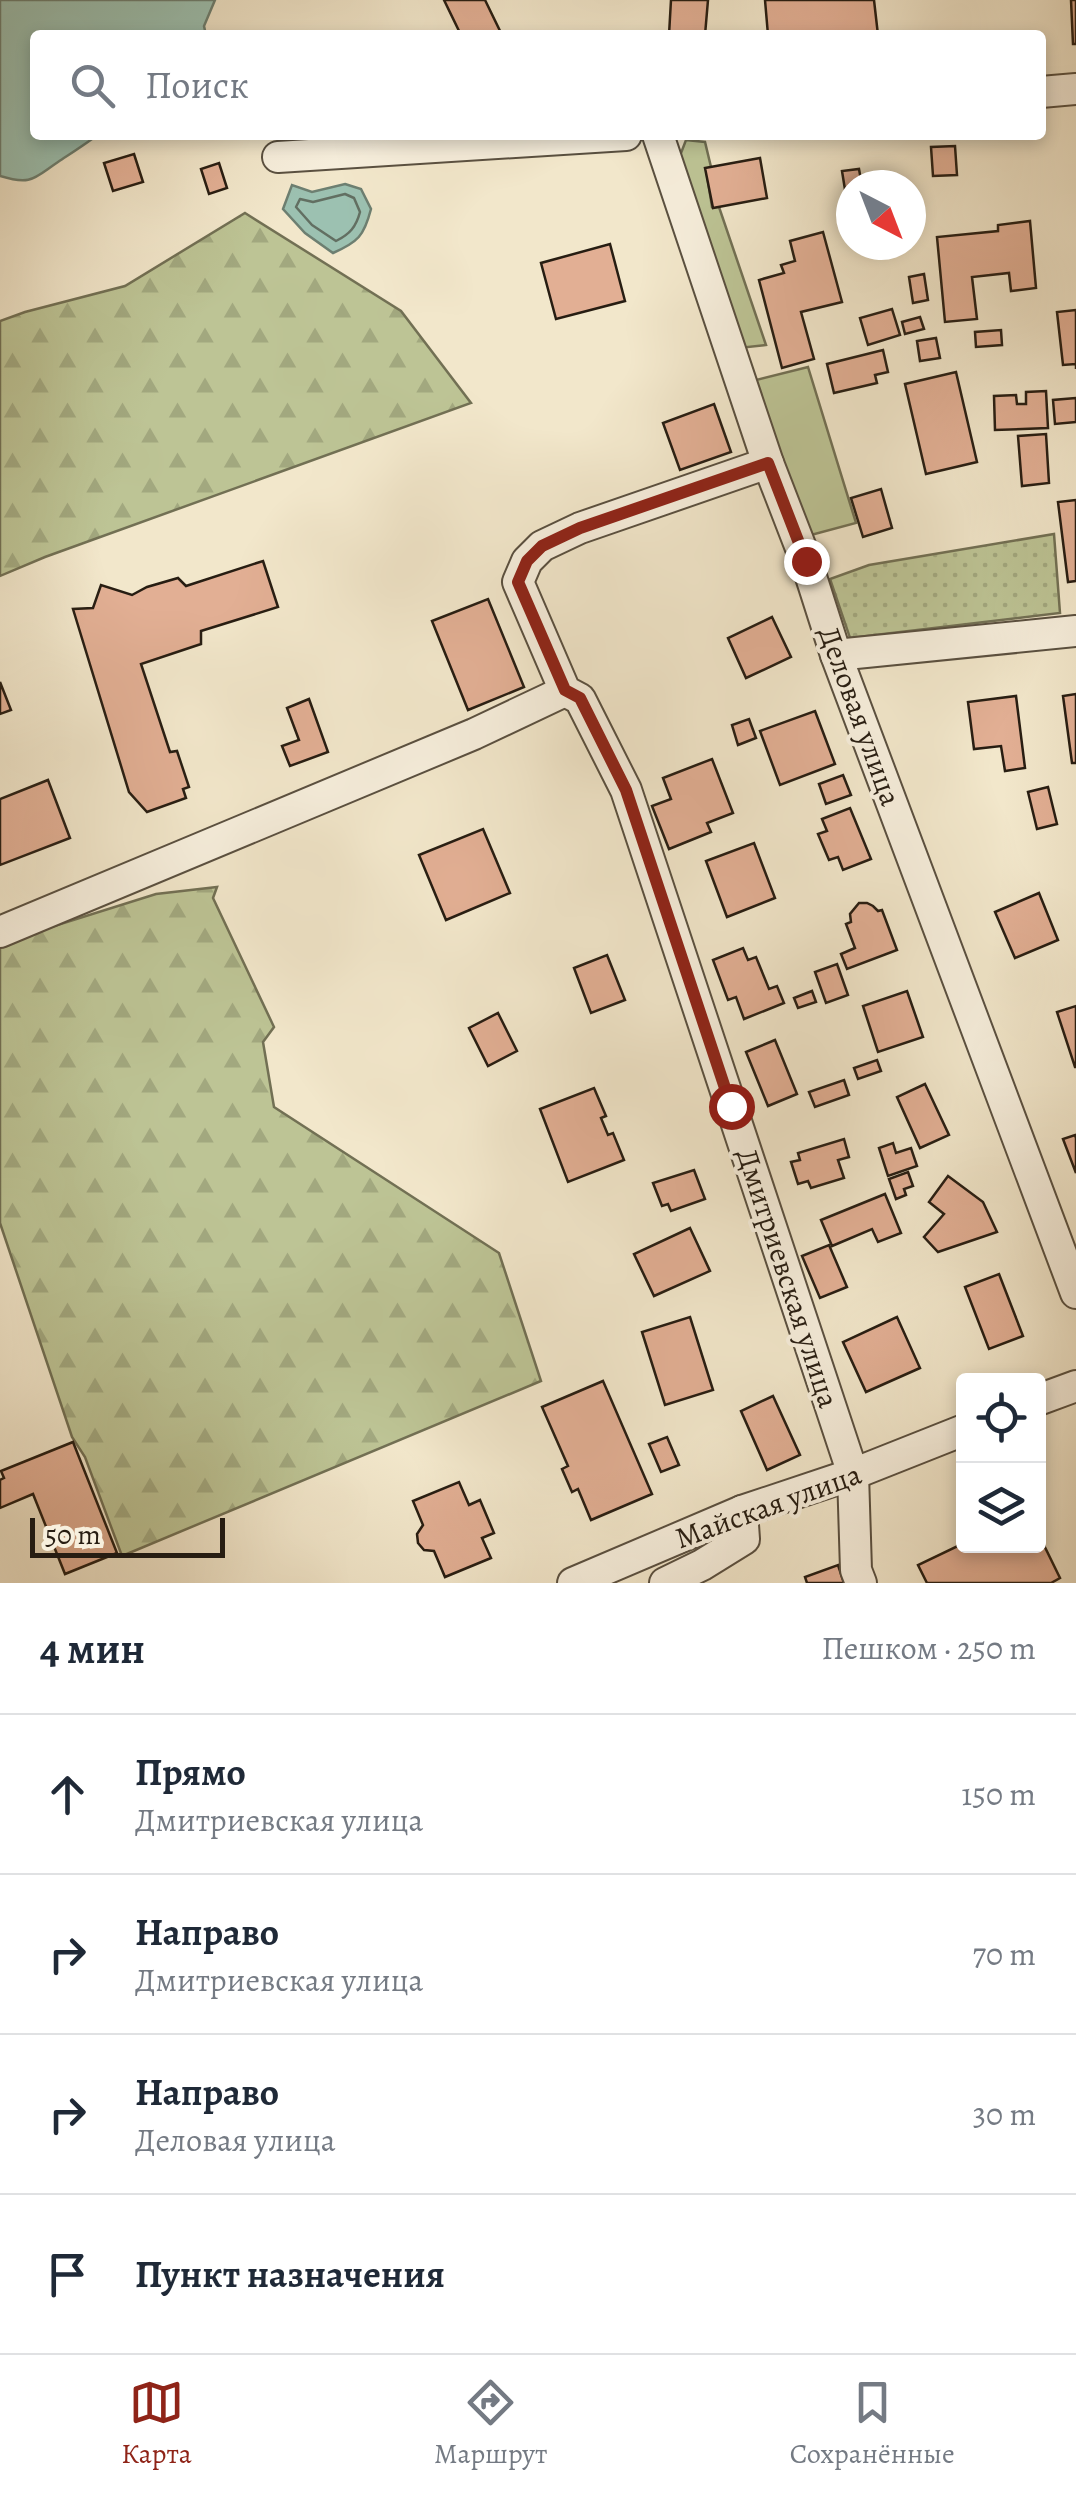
<!DOCTYPE html>
<html lang="ru">
<head>
<meta charset="utf-8">
<style>
	:root { --surface:#fff; --page:#f6f6f7; --text:#1f2937; --muted:#747a83; --line:#e0e1e3; --accent:#8f2418 }
	body { margin:0; font-family:Alegreya,serif; background:var(--page); color:var(--text) }
	.controls { position:absolute; right:30px; bottom:30px; display:grid; overflow:hidden; border-radius:10px; box-shadow:0 5px 15px #0003 }
	.controls button { width:90px; height:90px; display:grid; place-items:center; padding:0; border:0; border-bottom:2px solid var(--line); background:var(--surface); color:var(--text); font:50px sans-serif }
	.compass { position:absolute; left:836px; top:170px; width:90px; height:90px; border-radius:50%; background:var(--surface); box-shadow:0 5px 15px #0003; rotate:138deg }
	.scale { position:absolute; left:30px; bottom:25px; width:195px; box-sizing:border-box; padding-left:10px; border:5px solid #271d12; border-top:0; font-size:28px; line-height:35px; white-space:nowrap; color:#271d12; -webkit-text-stroke:8px #f7efdd; paint-order:stroke }
	.stop { position:absolute; width:30px; height:30px; margin:-22px; border:8px solid #8f2418; border-radius:50%; background:#fff }
	.stop.end { background:#8f2418; border-color:#fff; box-shadow:0 2px 10px #0008 }
	.list { margin:0; padding:0; list-style:none }
	h2 { display:flex; justify-content:space-between; align-items:center; height:130px; margin:0; padding:0 40px; font-size:42px }
	h2 small { font-size:32px; font-weight:400; color:var(--muted) }
	.list li { display:grid; grid-template-columns:65px 1fr auto; gap:30px; align-items:center; box-sizing:border-box; height:160px; padding:0 40px; border-top:2px solid var(--line) }
	.list b { display:block; font-size:38px; white-space:nowrap }
	.list p { margin:0; font-size:32px; white-space:nowrap; color:var(--muted) }
	.list em { font-size:32px; font-style:normal; color:var(--muted) }
	.icon { flex:none; width:55px; height:55px; fill:none; stroke:currentColor; stroke-width:2; stroke-linecap:round; stroke-linejoin:round }
	.map { position:relative; flex:none; width:1076px; height:1583px; overflow:hidden }
	.search { position:absolute; background:var(--surface); box-shadow:0 5px 15px #0003; left:30px; right:30px; top:30px; height:110px; display:flex; align-items:center; gap:25px; box-sizing:border-box; padding:0 35px; border-radius:10px; color:var(--muted); font-size:38px }
	.sheet { height:770px; background:var(--surface) }
	nav { display:flex; justify-content:space-around; align-items:center; box-sizing:border-box; height:140px; border-top:2px solid var(--line); background:var(--surface); font-size:28px; color:var(--muted) }
	nav a { display:grid; justify-items:center; gap:5px }
	nav .on { color:var(--accent) }
	.map>svg:first-child { display:block }
</style>
</head>
<body>
<div class="map">
<svg width="1076" height="1583" viewBox="0 0 1076 1583">
	<defs>
		<pattern id="forest-firs" width="22" height="20" patternUnits="userSpaceOnUse" patternTransform="scale(2.5)"><rect width="22" height="20" fill="#bdc495"/><path d="M5 1l3.5 6h-7zM16 11l3.5 6h-7z" fill="#a2a87f"/></pattern>
		<pattern id="park-dots" width="8" height="8" patternUnits="userSpaceOnUse" patternTransform="scale(2.5)"><rect width="8" height="8" fill="#bdc495"/><path d="M2 2h.1M6 6h.1" fill="none" stroke="#a2a87f" stroke-width="1.8" stroke-linecap="round"/></pattern>
	</defs>
	<rect width="100%" height="100%" fill="#f2e7cb"/>
	<filter id="stains"><feTurbulence type="fractalNoise" baseFrequency=".002" numOctaves="4"/><feColorMatrix values="0 0 0 0 .2 0 0 0 0 .09 0 0 0 0 .02 0 0 0 .5 -.17"/></filter>
	<radialGradient id="worn" r=".72"><stop offset=".6" stop-color="#630" stop-opacity="0"/><stop offset="1" stop-color="#630" stop-opacity=".3"/></radialGradient>
	<g fill="#bdc495" stroke="#727054" stroke-width="2.5">
		<polygon points="686,140 705,142 711,167 706,169 712,207 719,207 766,345 739,348 676,166"/>
		<polygon points="808,367 856,523 811,535 752,381"/>
	</g>
	<g fill="url(#forest-firs)" stroke="#727054" stroke-width="2.5">
		<polygon points="245,213 401,311 471,403 45,557 0,576 0,321 25,312 125,286"/>
		<polygon points="217,887 213,898 274,1027 263,1042 274,1107 499,1253 541,1381 122,1556 85,1457 72,1437 0,1223 0,943 156,894"/>
	</g>
	<polygon fill="url(#park-dots)" stroke="#727054" stroke-width="2.5" points="1054,534 1060,613 850,638 830,579 869,565"/>
	<g fill="#9cc1b1" stroke="#6d7f71" stroke-width="2.5">
		<path d="M0 0H215L204 26 206 35H35V135H94L92 139C81 147 70 154 58 162 34 178 32 186 0 176Z"/>
		<path d="M345 184 361 189 371 209C364 236 358 242 333 253L305 233 283 209 292 185 312 192Z"/>
	</g>
	<g fill="none" stroke-linecap="round" stroke-linejoin="round">
		<path stroke="#626f62" stroke-width="2.5" d="M345 194 354 198 360 212C356 227 350 234 336 241L312 225 296 207 300 199 313 202Z"/>
	</g>
	<g fill="#e2af94" stroke="#271d12" stroke-width="2.5">
		<polygon points="444,0 485,0 502,35 461,35"/>
		<polygon points="671,0 708,0 705,35 669,35"/>
		<polygon points="765,0 874,0 878,35 768,35"/>
		<polygon points="1071,0 1076,0 1076,44 1073,44"/>
		<polygon points="955,146 957,175 933,176 931,147"/>
		<polygon points="134,154 143,182 113,191 104,163"/>
		<polygon points="760,158 767,198 713,208 705,168"/>
		<polygon points="219,163 227,188 209,194 201,169"/>
		<polygon points="859,169 861,180 869,179 869,185 851,185 851,201 847,202 842,171"/>
		<polygon points="1030,221 1036,288 1011,291 1009,273 972,277 977,319 945,322 937,237 998,231 998,225"/>
		<polygon points="823,232 842,302 801,312 814,359 782,368 759,280 784,273 781,265 795,261 790,241"/>
		<polygon points="610,244 625,301 556,319 541,263"/>
		<polygon points="924,274 928,300 913,303 909,277"/>
		<polygon points="892,309 900,335 868,345 860,318"/>
		<polygon points="1076,310 1076,369 1076,364 1063,365 1057,312"/>
		<polygon points="920,317 924,329 905,334 902,322"/>
		<polygon points="1001,330 1002,345 976,347 975,332"/>
		<polygon points="936,338 940,358 920,361 917,341"/>
		<polygon points="883,350 888,372 875,375 877,383 834,393 827,364"/>
		<polygon points="956,372 977,462 926,474 905,384"/>
		<polygon points="1046,391 1048,428 995,430 994,396 1016,395 1017,404 1026,404 1026,392"/>
		<polygon points="1076,398 1076,422 1055,424 1053,400"/>
		<polygon points="714,404 731,452 680,470 663,423"/>
		<polygon points="1046,434 1049,483 1022,486 1018,436"/>
		<polygon points="881,489 892,528 863,537 851,498"/>
		<polygon points="1076,500 1076,581 1068,582 1058,502"/>
		<polygon points="263,561 278,607 201,631 201,644 141,664 170,752 177,751 189,787 183,789 186,798 147,812 129,792 73,609 93,608 101,585 132,595 147,587 178,578 186,586"/>
		<polygon points="488,599 524,687 468,710 432,621"/>
		<polygon points="772,617 791,657 746,678 728,638"/>
		<polygon points="0,682 11,710 0,714"/>
		<polygon points="1076,694 1076,763 1072,763 1063,696"/>
		<polygon points="1016,696 1025,768 1005,771 1001,746 974,749 968,702"/>
		<polygon points="309,699 328,752 290,766 282,746 299,740 287,708"/>
		<polygon points="815,711 835,764 780,785 760,731"/>
		<polygon points="749,719 756,738 738,745 732,725"/>
		<polygon points="712,759 733,813 707,823 711,832 669,849 652,806 671,799 663,778"/>
		<polygon points="843,775 851,795 826,804 819,784"/>
		<polygon points="48,780 70,838 0,865 0,799"/>
		<polygon points="1048,787 1057,824 1037,829 1028,792"/>
		<polygon points="850,808 871,859 843,870 838,857 829,860 818,834 827,831 822,819"/>
		<polygon points="483,829 510,893 446,920 419,855"/>
		<polygon points="754,843 775,898 727,917 706,861"/>
		<polygon points="1039,893 1058,940 1015,958 995,912"/>
		<polygon points="859,903 867,903 873,906 878,911 882,910 897,950 847,969 841,954 855,948 846,924 851,922 850,914"/>
		<polygon points="743,948 748,960 756,957 769,989 777,986 784,1003 744,1019 736,997 728,1000 713,960"/>
		<polygon points="607,955 625,1000 591,1013 574,968"/>
		<polygon points="837,964 848,995 826,1003 815,972"/>
		<polygon points="812,991 816,1002 798,1008 794,998"/>
		<polygon points="907,991 923,1037 878,1052 863,1006"/>
		<polygon points="1076,1006 1076,1067 1075,1067 1057,1012"/>
		<polygon points="498,1013 517,1051 488,1066 469,1028"/>
		<polygon points="775,1040 797,1094 768,1106 746,1052"/>
		<polygon points="877,1060 881,1071 858,1079 854,1068"/>
		<polygon points="844,1080 849,1095 815,1107 809,1092"/>
		<polygon points="925,1084 949,1135 920,1148 897,1097"/>
		<polygon points="594,1088 606,1116 601,1118 608,1135 613,1133 624,1160 568,1182 540,1109"/>
		<polygon points="1075,1135 1076,1138 1076,1173 1063,1139"/>
		<polygon points="844,1139 849,1157 838,1160 844,1178 811,1188 808,1181 798,1184 791,1162 800,1160 798,1153"/>
		<polygon points="893,1143 896,1153 911,1148 917,1166 888,1176 879,1148"/>
		<polygon points="694,1170 705,1199 671,1211 668,1204 662,1206 653,1183"/>
		<polygon points="908,1172 913,1186 904,1189 906,1195 896,1199 889,1179"/>
		<polygon points="948,1176 983,1202 997,1232 938,1252 924,1237 944,1214 929,1202"/>
		<polygon points="885,1194 901,1233 878,1242 872,1229 832,1246 821,1220"/>
		<polygon points="690,1228 710,1271 654,1296 634,1254"/>
		<polygon points="829,1245 847,1287 820,1298 802,1256"/>
		<polygon points="999,1274 1023,1336 989,1349 965,1287"/>
		<polygon points="690,1317 713,1390 665,1405 642,1332"/>
		<polygon points="897,1317 920,1368 866,1392 843,1342"/>
		<polygon points="603,1381 652,1494 591,1520 578,1489 572,1492 562,1469 568,1466 542,1407"/>
		<polygon points="773,1396 800,1455 767,1470 741,1411"/>
		<polygon points="667,1437 679,1465 661,1472 649,1444"/>
		<polygon points="73,1442 117,1553 65,1574 33,1494 0,1508 0,1480 4,1478 1,1471"/>
		<polygon points="459,1482 469,1505 480,1500 494,1533 482,1538 491,1558 445,1577 434,1551 424,1550 418,1543 417,1534 423,1525 413,1501"/>
		<polygon points="1038,1533 1060,1578 1051,1583 927,1583 918,1565 964,1543 964,1546 1038,1546"/>
		<polygon points="838,1565 844,1583 807,1583 805,1577"/>
	</g>
	<g fill="none" stroke-linecap="round" stroke-linejoin="round">
		<defs>
			<g id="minor">
				<polyline points="1041,92 1076,89"/>
				<polyline points="658,135 768,463 806,561 836,655 1076,1293"/>
				<polyline points="278,157 626,135"/>
				<polyline points="768,463 580,528 542,546 527,561 518,582 565,691 580,699 626,790 853,1474 856,1570 861,1583"/>
				<polyline points="836,655 1076,631"/>
				<polyline points="0,932 474,734 565,691"/>
				<polyline points="1038,1400 1076,1386"/>
				<polyline points="573,1583 742,1511 853,1474 964,1430"/>
				<polyline points="665,1583 702,1565 744,1539 742,1511"/>
			</g>
		</defs>
		<use href="#minor" stroke="#5a5040" stroke-width="34"/>
		<use href="#minor" stroke="#f7efdd" stroke-width="30"/>
	</g>
	<g fill="none" stroke-linecap="round" stroke-linejoin="round">
		<polyline stroke="#8f2418" stroke-width="12" points="731,1106 626,790 580,698 565,690 518,582 527,561 542,546 580,528 768,463 806,561"/>
	</g>
	<g text-anchor="middle" stroke-width="8" stroke-linejoin="round" paint-order="stroke">
		<g font-size="30" fill="#271d12" stroke="#f7efdd">
			<text transform="translate(860 716) rotate(70)" y="10">Деловая улица</text>
			<text transform="translate(788 1278) rotate(72)" y="10">Дмитриевская улица</text>
			<text transform="translate(768 1506) rotate(-20)" y="10">Майская улица</text>
		</g>
	</g>
	<rect width="100%" height="100%" filter="url(#stains)"/>
	<rect width="100%" height="100%" fill="url(#worn)"/>
</svg>
<div class="controls">
<button><svg class="icon" aria-label="locate" viewBox="0 0 24 24"><circle cx="12" cy="12" r="6"/><path d="M12 2v4M12 18v4M2 12h4M18 12h4"/></svg></button>
<button><svg class="icon" aria-label="layers" viewBox="0 0 24 24"><path d="M12 4l9 5-9 5-9-5zM3 14l9 5 9-5"/></svg></button>
</div>
<svg class="compass" viewBox="-18 -18 36 36"><path d="M0-13l5 13h-10z" fill="#e53935"/><path d="M0 13l5-13h-10z" fill="#747a83"/></svg>
<div class="scale">50 m</div>
<div class="stop" style="left:731px;top:1106px"></div>
<div class="stop end" style="left:806px;top:561px"></div>
<div class="search"><svg class="icon" aria-label="search" viewBox="0 0 24 24"><circle cx="10" cy="10" r="6"/><path d="M15 15l6 6"/></svg>Поиск</div>
</div>
<section class="sheet">
<h2>4 мин<small>Пешком · 250 m</small></h2>
<ul class="list">
<li><svg class="icon" aria-label="ahead" viewBox="0 0 24 24"><path d="M12 20V5M6 11l6-6 6 6"/></svg><div><b>Прямо</b><p>Дмитриевская улица</p></div><em>150 m</em></li>
<li><svg class="icon" aria-label="right" viewBox="0 0 24 24"><path d="M7 20v-9h11M14 6l5 5-5 5"/></svg><div><b>Направо</b><p>Дмитриевская улица</p></div><em>70 m</em></li>
<li><svg class="icon" aria-label="right" viewBox="0 0 24 24"><path d="M7 20v-9h11M14 6l5 5-5 5"/></svg><div><b>Направо</b><p>Деловая улица</p></div><em>30 m</em></li>
<li><svg class="icon" aria-label="arrive" viewBox="0 0 24 24"><path d="M6 21V4h12l-3 4 3 4H6"/></svg><div><b>Пункт назначения</b></div></li>
</ul>
</section>
<nav>
<a class="on"><svg class="icon" aria-label="map" viewBox="0 0 24 24"><path d="M3 6l6-2 6 2 6-2v14l-6 2-6-2-6 2zM9 4v14M15 6v14"/></svg>Карта</a>
<a><svg class="icon" aria-label="directions" viewBox="0 0 24 24"><path d="M12 3l9 9-9 9-9-9zM9 14v-3h6M13 9l2 2-2 2"/></svg>Маршрут</a>
<a><svg class="icon" aria-label="saved" viewBox="0 0 24 24"><path d="M7 4h10v16l-5-4-5 4z"/></svg>Сохранённые</a>
</nav>
</body>
</html>
